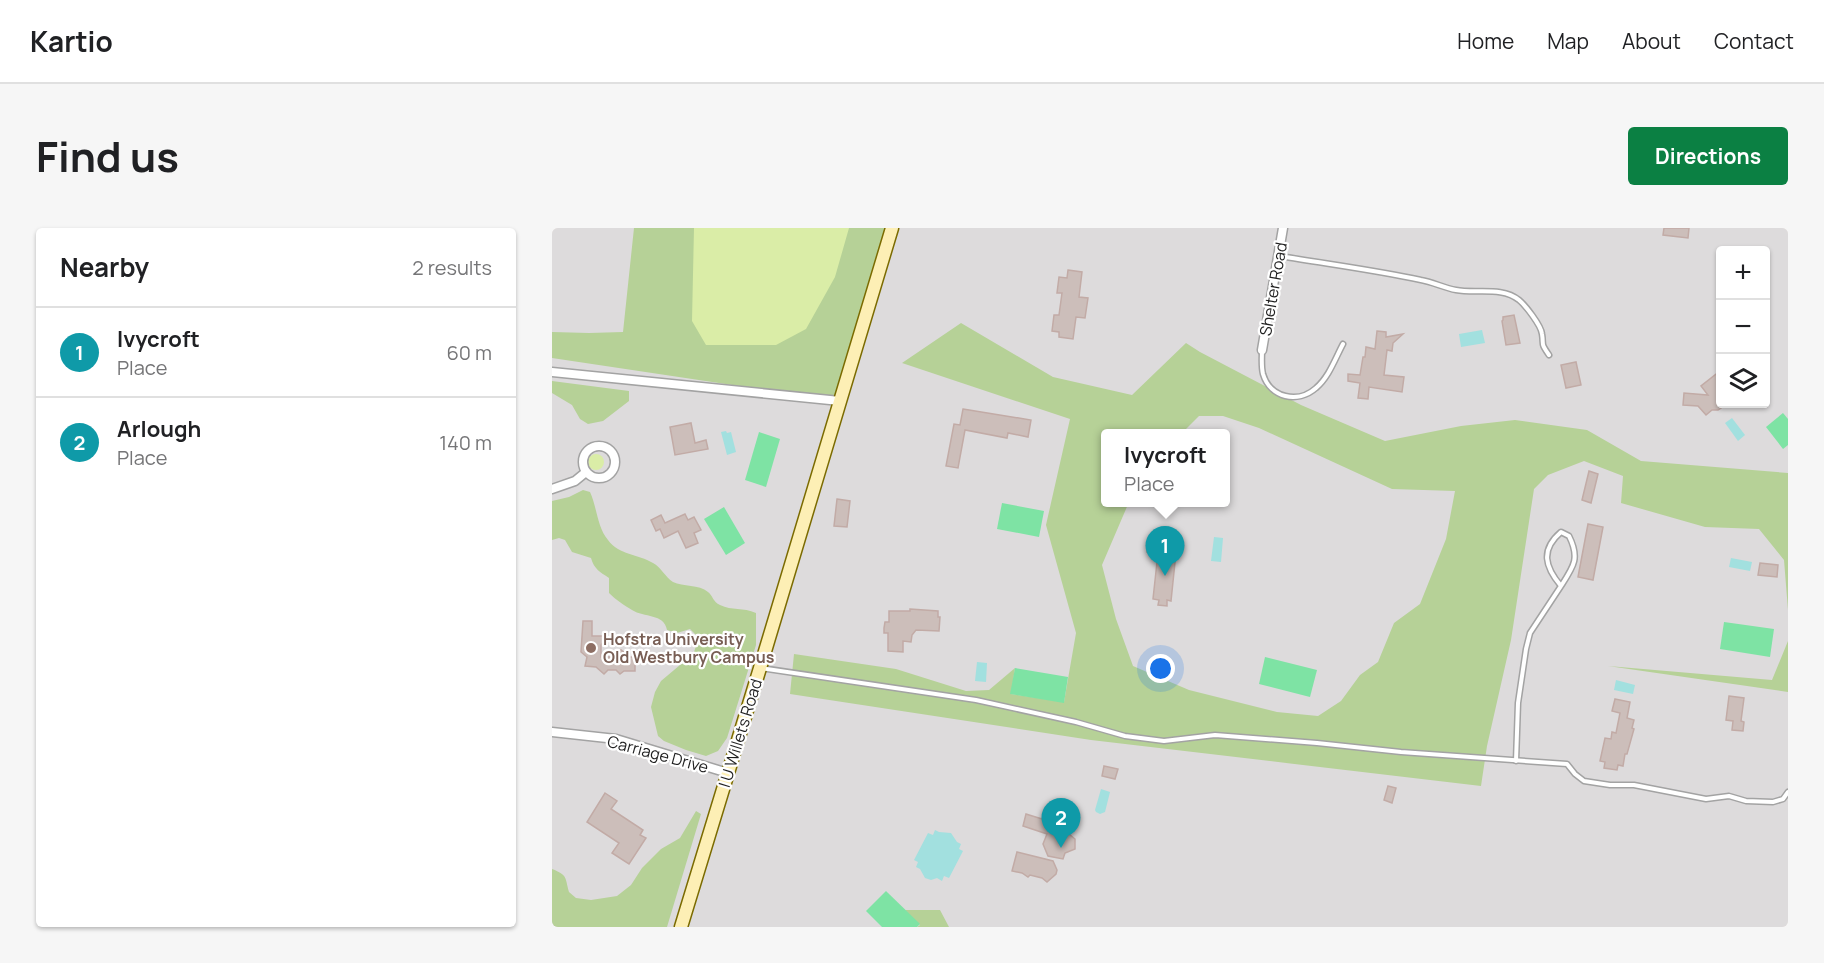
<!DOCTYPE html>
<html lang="en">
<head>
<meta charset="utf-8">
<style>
	:root { --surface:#fff; --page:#f6f6f6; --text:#202124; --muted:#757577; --line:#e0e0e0; --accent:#0b8043 }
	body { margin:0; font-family:Manrope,sans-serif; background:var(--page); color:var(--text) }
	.controls { position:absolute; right:18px; top:18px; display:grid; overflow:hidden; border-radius:6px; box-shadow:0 2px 4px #0004 }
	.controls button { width:54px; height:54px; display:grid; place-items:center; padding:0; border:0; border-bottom:2px solid var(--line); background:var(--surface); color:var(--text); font:30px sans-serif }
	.you { position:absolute; left:609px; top:441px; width:21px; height:21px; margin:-15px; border:4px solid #fff; border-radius:50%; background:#1a73e8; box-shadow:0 0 0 9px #1a73e833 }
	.badge { display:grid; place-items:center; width:39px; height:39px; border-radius:50%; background:var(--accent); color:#fff; font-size:20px; font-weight:700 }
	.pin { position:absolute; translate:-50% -50px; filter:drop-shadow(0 2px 3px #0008) }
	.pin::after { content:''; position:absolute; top:32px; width:21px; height:18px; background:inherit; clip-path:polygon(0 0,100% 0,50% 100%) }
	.popup { position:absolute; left:549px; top:201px; width:129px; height:78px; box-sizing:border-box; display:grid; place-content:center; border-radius:6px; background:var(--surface); filter:drop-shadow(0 2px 4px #0005); font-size:20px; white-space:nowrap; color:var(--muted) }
	.popup b { font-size:22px; color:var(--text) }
	.popup::after { content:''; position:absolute; left:50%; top:100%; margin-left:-12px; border:12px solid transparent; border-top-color:var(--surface) }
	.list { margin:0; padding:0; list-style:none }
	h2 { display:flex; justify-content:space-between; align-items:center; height:78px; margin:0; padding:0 24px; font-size:26px }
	h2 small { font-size:20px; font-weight:400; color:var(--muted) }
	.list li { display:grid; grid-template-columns:39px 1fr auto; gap:18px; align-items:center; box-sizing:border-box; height:90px; padding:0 24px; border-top:2px solid var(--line) }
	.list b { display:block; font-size:22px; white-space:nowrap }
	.list p { margin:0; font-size:20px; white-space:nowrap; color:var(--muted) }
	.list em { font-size:20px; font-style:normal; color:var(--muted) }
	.icon { flex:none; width:33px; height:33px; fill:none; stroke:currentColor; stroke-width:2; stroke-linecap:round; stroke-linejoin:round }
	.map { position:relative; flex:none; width:1236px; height:699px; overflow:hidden; border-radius:6px }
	header { display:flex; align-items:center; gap:36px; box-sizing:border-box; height:84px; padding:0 30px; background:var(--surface); border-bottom:2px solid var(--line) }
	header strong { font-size:28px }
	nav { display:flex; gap:33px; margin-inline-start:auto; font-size:21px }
	.intro { display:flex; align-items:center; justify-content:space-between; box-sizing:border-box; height:144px; padding:0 36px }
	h1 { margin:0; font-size:42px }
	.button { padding:15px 27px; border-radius:6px; background:var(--accent); color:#fff; font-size:21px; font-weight:700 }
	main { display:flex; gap:36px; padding:0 36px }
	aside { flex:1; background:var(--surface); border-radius:6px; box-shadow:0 2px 4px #0004 }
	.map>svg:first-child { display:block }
</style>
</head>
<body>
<header>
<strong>Kartio</strong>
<nav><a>Home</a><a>Map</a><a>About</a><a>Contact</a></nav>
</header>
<div class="intro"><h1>Find us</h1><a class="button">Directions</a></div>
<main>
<aside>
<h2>Nearby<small>2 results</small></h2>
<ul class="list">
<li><span class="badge" style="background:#0f9aa8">1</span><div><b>Ivycroft</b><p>Place</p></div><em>60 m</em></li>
<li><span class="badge" style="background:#0f9aa8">2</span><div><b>Arlough</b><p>Place</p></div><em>140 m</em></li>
</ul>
</aside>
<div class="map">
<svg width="1236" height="699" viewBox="0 0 1236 699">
	<rect width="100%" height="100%" fill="#f0e9e4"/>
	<path fill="#dddbdc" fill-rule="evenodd" d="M0 0H1236V699H0ZM1168 22H1214V176H1168ZM553 206H673V274H553Z"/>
	<g fill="#daeda7">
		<polygon points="135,0 307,0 263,131 129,118"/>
		<circle cx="44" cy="234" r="8"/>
	</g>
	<g fill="#b6d197" fill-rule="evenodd">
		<polygon points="82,0 142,0 140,93 154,117 224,117 254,101 283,49 297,0 340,0 288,173 0,130 0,104 37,105 71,104"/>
		<path d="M409 95 501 149 580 167 634 115 648 124 749 177 833 213 909 198 963 192 1035 202 1089 233 1236 245V382L1232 332 1207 301 1153 299 1069 275 1071 248 1032 233 996 247 982 261 959 412 935 518 929 558 539 512 238 466 242 426 344 441 414 463 437 462 463 440 459 466 512 474 524 405 494 297 518 191 350 135ZM647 188H671L707 200 840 261 903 263 894 311 868 376 842 395 826 434 808 447 789 473 766 488 725 484 637 462 581 438 564 391 550 337 577 274H553V206L630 205Z"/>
		<polygon points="0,153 77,163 77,173 51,193 36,196 28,191 20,177 0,165"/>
		<path d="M31 262 38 264C45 279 45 299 56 312 67 327 86 326 101 335 109 339 113 349 121 354 131 359 147 356 156 364 161 368 161 374 168 377 180 383 191 379 204 385V417L175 510 166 523 154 528 134 522 112 513 106 508 99 479 103 464 109 453 128 437 140 430 144 418V407L138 401 125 405 115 402C112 385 92 390 80 382 73 378 63 371 57 365V350C48 344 42 341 39 330L20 324 13 312 7 310 0 312V273L17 269Z"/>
		<polygon points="1236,413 1236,464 1056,438 1220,452"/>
		<path d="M144 583 149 586 115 699H0V641C16 647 13 650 17 664L24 670 39 672 65 668 79 657 90 640 109 621 128 610Z"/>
		<polygon points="353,682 388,682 397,699 365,699 368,697"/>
	</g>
	<g fill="#7ee3a4">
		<polygon points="1231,185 1236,191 1236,217 1231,221 1214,199"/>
		<polygon points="207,204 228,211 214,259 193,252"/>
		<polygon points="450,275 492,283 487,309 445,301"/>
		<polygon points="172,279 193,315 174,327 152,291"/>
		<polygon points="1172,394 1222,401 1218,429 1168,421"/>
		<polygon points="713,429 765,442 758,469 707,456"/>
		<polygon points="463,440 516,449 512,475 458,466"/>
		<polygon points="334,663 368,696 365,699 330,699 314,683"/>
	</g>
	<g fill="#a2e0df">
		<polygon points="930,102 933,115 909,119 907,106"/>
		<polygon points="1180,190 1193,207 1186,213 1173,195"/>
		<polygon points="174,203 175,205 179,204 184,224 175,227 169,204"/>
		<polygon points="662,309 671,310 669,334 659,333"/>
		<polygon points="1179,330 1200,334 1198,343 1177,339"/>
		<polygon points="425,434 435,435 434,454 423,453"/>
		<polygon points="1064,452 1083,457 1081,466 1062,462"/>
		<polygon points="549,561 558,564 553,584 548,586 544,584 543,582"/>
		<polygon points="383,602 387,604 399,605 405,614 409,616 407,621 411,623 397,650 392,648 390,653 385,650 379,652 373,650 368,641 364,639 366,634 362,632 376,605 381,607"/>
	</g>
	<g fill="#ccbeba" stroke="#c2aba6" stroke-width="1.5">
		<polygon points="1112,0 1137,0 1136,10 1111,7"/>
		<polygon points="516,42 530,44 527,69 536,70 533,90 524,89 521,111 507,109 507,104 500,103 502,87 507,87 510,65 505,65 507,49 515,50"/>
		<polygon points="962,87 968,115 954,117 950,93 951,92 951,89"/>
		<polygon points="825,103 834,104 834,109 851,106 841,115 840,123 835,122 832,147 852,149 850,164 817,159 816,171 806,170 808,155 796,153 796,146 808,147 811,129 813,129 814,119 823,121"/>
		<polygon points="1024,134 1029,157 1014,160 1009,137"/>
		<polygon points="1168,143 1169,180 1166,182 1160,182 1154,187 1146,178 1131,177 1132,165 1156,167 1149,158"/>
		<polygon points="411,181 479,192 476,209 456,205 455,210 413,202 406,240 394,238 402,196 408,197"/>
		<polygon points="139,195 143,215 154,212 156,221 123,227 118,199"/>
		<polygon points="1037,243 1046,246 1039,275 1030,272"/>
		<polygon points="285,271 298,273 295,299 282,298"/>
		<polygon points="133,286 136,292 142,289 149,302 142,305 146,315 134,320 126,303 112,310 108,301 104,303 99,292 109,287 113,295"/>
		<polygon points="1036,296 1051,299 1041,352 1026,349"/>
		<polygon points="596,311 625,315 619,373 615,372 615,378 606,377 607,372 601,371 606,325 595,324"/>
		<polygon points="1208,335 1226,337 1225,349 1206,347"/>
		<polygon points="358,381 386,383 386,389 388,389 387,403 364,402 360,407 359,414 351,413 351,424 336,423 336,405 332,405 332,400 333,394 337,394 337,383 358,383"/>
		<polygon points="31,393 40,393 40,408 52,408 52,414 49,417 49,429 66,429 69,422 73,425 75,429 83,429 83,443 72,443 68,446 64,442 56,442 52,446 44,439 33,438 35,429 29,424"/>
		<polygon points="1177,468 1192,470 1189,493 1192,494 1191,503 1180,502 1181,493 1174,492"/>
		<polygon points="1063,471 1078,474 1075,490 1082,492 1080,500 1082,501 1075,526 1073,526 1071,538 1066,537 1065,542 1052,540 1053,534 1048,533 1053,510 1059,511 1060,504 1064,505 1068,485 1060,483"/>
		<polygon points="552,538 566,541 563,551 550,548"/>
		<polygon points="836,558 844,560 840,575 832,572"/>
		<polygon points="53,565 65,573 59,581 91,602 88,607 94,610 77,636 60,625 67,615 35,594"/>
		<polygon points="474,586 519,600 517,606 523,611 523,621 513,625 511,631 496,628 491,616 495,606 471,598"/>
		<polygon points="465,624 501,633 505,642 504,646 495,654 490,650 478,647 476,649 470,645 460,643"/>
	</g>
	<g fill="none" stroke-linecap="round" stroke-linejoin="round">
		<defs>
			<g id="lane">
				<path d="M728 28C775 36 822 42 869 52 881 54 892 60 904 62 924 66 950 58 967 72 973 77 989 97 990 106 992 118 988 114 997 127"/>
				<path d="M710 122C710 130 709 138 711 146 718 170 746 176 764 160 777 149 783 131 791 116"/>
				<polyline points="209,440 424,472 524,494 573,508 612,513 663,507 765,515 849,524 1015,536 1023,546 1032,553 1058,557 1082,557 1154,571 1177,568 1194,573 1221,574 1231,571 1236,564"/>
				<path d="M964 533 966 475 974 421 978 405 1009 358C993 339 988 322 1009 304L1017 308C1028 330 1022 338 1009 358"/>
			</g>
			<g id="street">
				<polyline points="710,122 731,0"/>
				<polyline points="0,144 288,173"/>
				<circle cx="47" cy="234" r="16"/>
				<polyline points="0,261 23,253 34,244"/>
				<polyline points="0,504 64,511 176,545"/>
			</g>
			<polyline id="secondary" points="129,699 208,440 340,0"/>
		</defs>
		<use href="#lane" stroke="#a3a3a3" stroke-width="7"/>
		<use href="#street" stroke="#a3a3a3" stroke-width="11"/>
		<use href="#secondary" stroke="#7b6b00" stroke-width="15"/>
		<use href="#lane" stroke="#fff" stroke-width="4"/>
		<use href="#street" stroke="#fff" stroke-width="8"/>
		<use href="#secondary" stroke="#fdefb5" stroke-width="12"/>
	</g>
	<circle fill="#8d6e63" stroke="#fff" stroke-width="2" cx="39" cy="420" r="6"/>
	<g text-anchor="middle" stroke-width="4.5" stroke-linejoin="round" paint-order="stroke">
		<g font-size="16" fill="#1f1f1f" stroke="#fff">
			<text transform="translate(721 61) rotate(-80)" y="6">Shelter Road</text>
			<text transform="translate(188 505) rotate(-73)" y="6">I U Willets Road</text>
			<text transform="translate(106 526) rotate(15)" y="6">Carriage Drive</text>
		</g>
		<g font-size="16" font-weight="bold" fill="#785e54" stroke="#fff" text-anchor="start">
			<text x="51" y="417">Hofstra University<tspan x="51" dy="18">Old Westbury Campus</tspan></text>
		</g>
	</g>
</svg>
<div class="controls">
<button>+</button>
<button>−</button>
<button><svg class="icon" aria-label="layers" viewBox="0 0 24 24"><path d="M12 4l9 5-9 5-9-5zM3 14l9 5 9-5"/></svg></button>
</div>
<div class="you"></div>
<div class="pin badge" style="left:613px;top:348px;background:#0f9aa8">1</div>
<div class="popup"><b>Ivycroft</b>Place</div>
<div class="pin badge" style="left:509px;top:620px;background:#0f9aa8">2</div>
</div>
</main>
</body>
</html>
